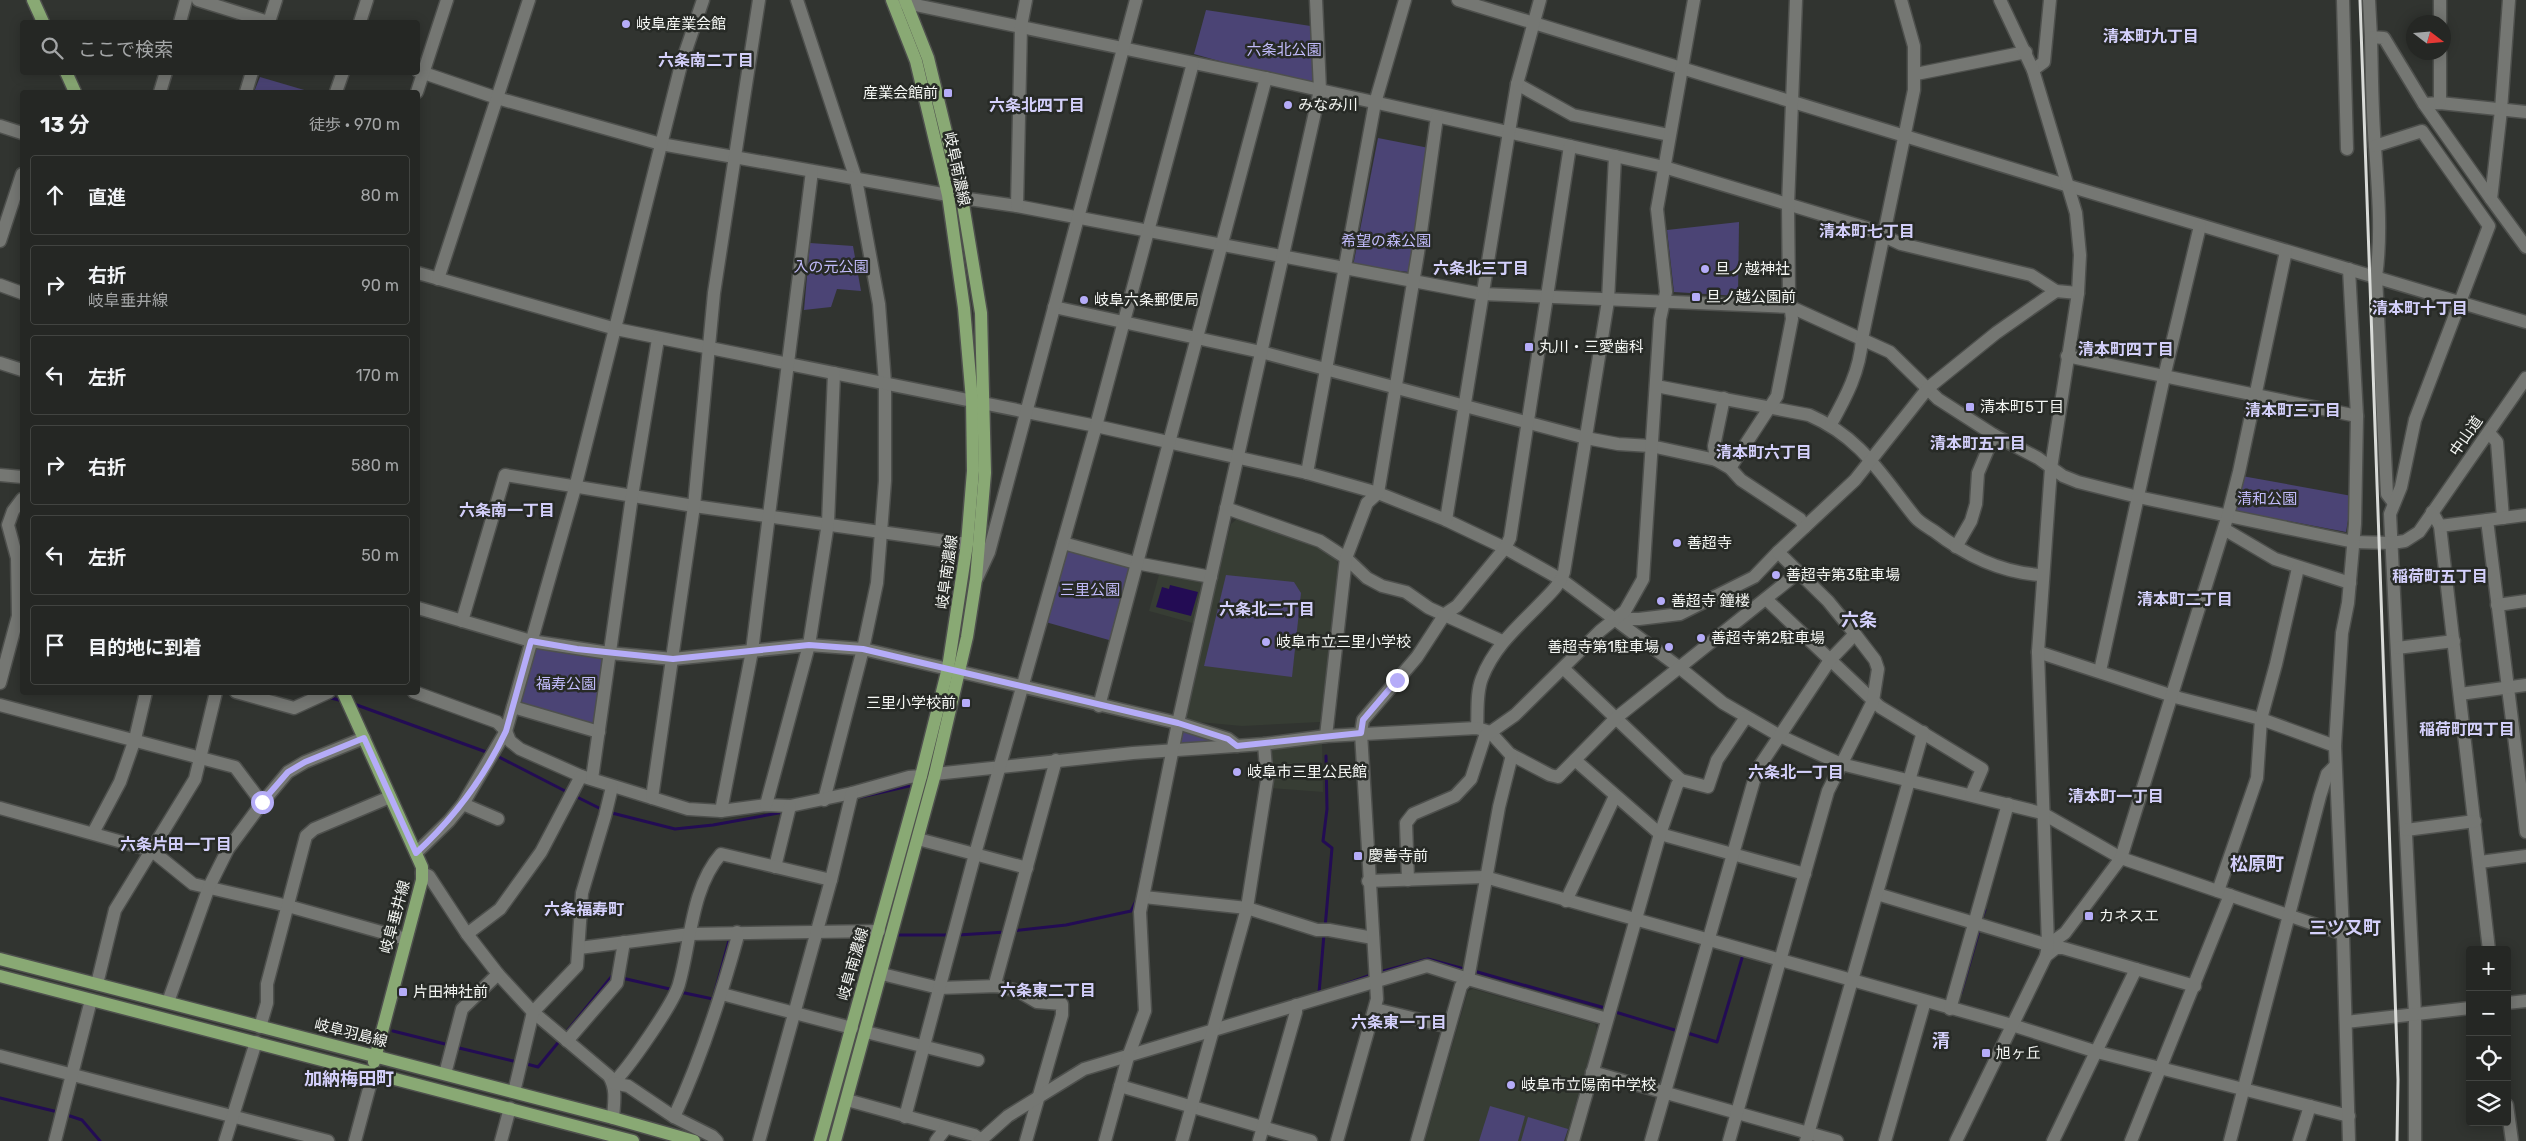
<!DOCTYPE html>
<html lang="ja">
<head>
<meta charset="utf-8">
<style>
	:root { --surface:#252724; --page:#2d2f2c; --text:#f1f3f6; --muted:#a3a5a6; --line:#424441 }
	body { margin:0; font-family:Rubik,"Noto Sans JP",sans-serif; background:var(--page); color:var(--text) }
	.controls { position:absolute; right:15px; bottom:15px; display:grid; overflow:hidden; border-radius:5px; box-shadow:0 2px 12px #0003 }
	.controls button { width:45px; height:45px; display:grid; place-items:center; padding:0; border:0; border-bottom:1px solid var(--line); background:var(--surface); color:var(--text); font:25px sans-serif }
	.compass { position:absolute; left:2406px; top:15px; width:45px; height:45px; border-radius:50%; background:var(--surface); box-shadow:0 2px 12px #0003; rotate:106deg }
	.stop { position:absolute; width:15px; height:15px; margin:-11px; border:4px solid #b5acf8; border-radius:50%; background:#fff }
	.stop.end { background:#b5acf8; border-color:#fff; box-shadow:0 1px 5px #0008 }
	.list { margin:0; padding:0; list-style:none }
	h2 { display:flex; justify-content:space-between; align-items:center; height:65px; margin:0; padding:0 20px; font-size:21px }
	h2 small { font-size:16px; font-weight:400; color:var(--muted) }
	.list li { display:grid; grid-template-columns:32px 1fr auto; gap:15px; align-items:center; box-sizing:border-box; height:80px; margin:0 10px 10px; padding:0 10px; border:1px solid var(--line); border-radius:5px }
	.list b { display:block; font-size:19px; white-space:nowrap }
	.list p { margin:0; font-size:16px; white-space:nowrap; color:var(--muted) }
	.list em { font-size:16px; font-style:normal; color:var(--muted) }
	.icon { flex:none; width:28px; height:28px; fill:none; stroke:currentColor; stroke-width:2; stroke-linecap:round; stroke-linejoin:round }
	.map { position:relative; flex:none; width:2526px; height:1141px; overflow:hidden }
	.search { position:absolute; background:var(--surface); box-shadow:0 2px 12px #0003; left:20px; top:20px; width:400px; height:55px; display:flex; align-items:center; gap:12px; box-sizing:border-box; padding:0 18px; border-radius:5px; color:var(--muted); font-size:19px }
	.panel { position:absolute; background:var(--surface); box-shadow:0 2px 12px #0003; left:20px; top:90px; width:400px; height:605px; border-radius:5px }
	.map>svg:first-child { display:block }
</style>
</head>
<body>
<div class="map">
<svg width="2526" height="1141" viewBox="0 0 2526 1141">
	<rect width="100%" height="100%" fill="#313430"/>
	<g fill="#373d34">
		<polygon points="1237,519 1317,543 1336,558 1339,570 1320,722 1242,726 1188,721 1184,714 1231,524"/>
		<polygon points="1160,571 1203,581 1205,584 1196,624 1149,611"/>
		<polygon points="1322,740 1323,792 1270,788 1267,748"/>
		<polygon points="1473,989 1595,1024 1597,1029 1565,1141 1425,1141 1468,991"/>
	</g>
	<g fill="#4b4475">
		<polygon points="1206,10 1317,27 1319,89 1194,54"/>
		<polygon points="260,77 311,92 254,92"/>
		<polygon points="1378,138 1429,148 1409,272 1353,266"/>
		<polygon points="1739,222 1738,296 1674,292 1667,230"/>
		<polygon points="810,243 853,246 861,291 837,289 831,307 804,310"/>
		<polygon points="2242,476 2352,496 2346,532 2236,511"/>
		<polygon points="1063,543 1136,563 1116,642 1042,621"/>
		<polygon points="1226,575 1294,582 1301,593 1292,677 1204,666"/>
		<polygon points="532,643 607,655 598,729 515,706"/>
		<polygon points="1183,727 1224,740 1179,747"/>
		<polygon points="1490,1106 1525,1116 1518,1141 1479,1141"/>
		<polygon points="1528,1117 1568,1129 1564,1141 1521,1141"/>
	</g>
	<polygon fill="#230c54" points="1170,585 1198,592 1191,616 1156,607 1162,587 1169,589"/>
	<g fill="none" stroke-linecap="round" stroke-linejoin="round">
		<g stroke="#230c54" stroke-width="3">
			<polyline points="327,697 343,701"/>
			<polyline points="354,704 489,753"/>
			<polyline points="495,755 569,793"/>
			<polyline points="575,796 603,810"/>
			<polyline points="861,797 909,786"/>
			<polyline points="608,812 675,829 713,825 784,812"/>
			<polyline points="1141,878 1148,843"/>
			<polyline points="1982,918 1985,910"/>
			<polyline points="1325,928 1332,848 1323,841 1327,809 1326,756"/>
			<polyline points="1012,931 1066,925 1131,911 1137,899"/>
			<polyline points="898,935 951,935"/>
			<polyline points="958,935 1006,932"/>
			<polyline points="1474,971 1605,1008"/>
			<polyline points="1380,972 1428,959 1468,970"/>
			<polyline points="622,978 674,990"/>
			<polyline points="1340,986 1371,975"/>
			<polyline points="680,992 713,999 730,937"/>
			<polyline points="1319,993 1324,934"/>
			<polyline points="1959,994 1961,993 1979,931"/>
			<polyline points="1612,1011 1678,1031"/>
			<polyline points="568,1030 612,976 616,977"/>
			<polyline points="393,1031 449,1045"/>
			<polyline points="1684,1032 1717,1042 1742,958"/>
			<polyline points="455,1047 517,1062"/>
			<polyline points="523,1063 538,1067 561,1039"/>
			<polyline points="0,1098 58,1112"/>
			<polyline points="64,1114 82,1120 100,1141"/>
		</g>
		<defs>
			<g id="minor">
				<polyline points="198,0 268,22"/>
				<polyline points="797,0 856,179 879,304 885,383 885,481 877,583 863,649 824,800"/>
				<polyline points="1458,0 2069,186 2526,322"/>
				<polyline points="2343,0 2347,149"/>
				<polyline points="2369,0 2371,37 2384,38 2424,104 2440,103 2526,112"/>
				<polyline points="2440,0 2440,22"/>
				<polyline points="2509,0 2501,110 2491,199 2526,247"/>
				<polyline points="896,1 1266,78 1664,167 1867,228 1901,244 2031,275 2056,291 2078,293"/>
				<polyline points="180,22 186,0"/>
				<polyline points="269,22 276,0"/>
				<polyline points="360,22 367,0"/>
				<path d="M2371 37C2372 73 2372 111 2375 147 2378 190 2382 234 2376 277L2387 494 2393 502"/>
				<polyline points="2440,52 2440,103"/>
				<polyline points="2033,70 2044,62 2050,0"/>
				<polyline points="418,71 497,98 661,144 948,195"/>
				<polyline points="1916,74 2026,52"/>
				<polyline points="1517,84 1573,115 1669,135"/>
				<polyline points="160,92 166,72"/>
				<polyline points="246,92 252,72"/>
				<polyline points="336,92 343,72"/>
				<polyline points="417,92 447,0"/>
				<polyline points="2424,104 2491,199"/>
				<polyline points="0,126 22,133"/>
				<polyline points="2375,146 2422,131 2489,226 2415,420 2401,487 2390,514 2415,1014 2415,1141"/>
				<polyline points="962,198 1017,206 1482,294 1791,307 1890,352 1938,399 1994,435 2038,458 2063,476 2078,482 2138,497 2354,542 2392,543 2405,541 2419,532 2526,378"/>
				<polyline points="1017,206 1021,26 1026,0"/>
				<polyline points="0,241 22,174"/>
				<polyline points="418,273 616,329 1096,426 1307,473 1378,493 1446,520 1505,548 1562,580 1680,668 1723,703 1780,736 1841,764 2042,813 2121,858 2343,934"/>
				<polyline points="438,279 529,0"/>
				<polyline points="0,285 22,293"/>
				<polyline points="1054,307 1261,352 1586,438 1618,444 1651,446 1716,460 1730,468 1741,480 1800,519 1805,527"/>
				<polyline points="2067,356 2357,416"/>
				<polyline points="0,363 22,370"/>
				<path d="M1656 386 1809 415C1862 438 1881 475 1915 517 1920 523 1928 527 1934 531 1965 555 2002 573 2042 575"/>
				<path d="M1831 424C1846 397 1860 371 1862 339L1914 90V46L1901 0"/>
				<polyline points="2489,433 2497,442 2503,518"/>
				<polyline points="1716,460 1714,446 1724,398"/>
				<polyline points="1730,468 1777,396 1792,319 1789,295 1788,205 1796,0"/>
				<polyline points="1307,473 1375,103 1405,0"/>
				<polyline points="0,475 22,477"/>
				<polyline points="1226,508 1320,541 1346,558 1367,578 1382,586 1406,592 1429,608 1502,641"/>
				<polyline points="2432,512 2440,526 2489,950"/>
				<polyline points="1446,520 1509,132 1517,84 1540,0"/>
				<polyline points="2487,520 2526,832"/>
				<polyline points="2440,526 2526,515"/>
				<polyline points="2224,529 2275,559 2350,583"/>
				<polyline points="1063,543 1136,563 1211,577"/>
				<polyline points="1956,547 1971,521 1976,504 1978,473 1994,435"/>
				<polyline points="977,578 989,552 1136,0"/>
				<polyline points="1766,599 1880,707 1982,769 1971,795"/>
				<polyline points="2497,605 2526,601"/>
				<polyline points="418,608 531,641 609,653 673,659 809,645 863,649 1178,723 1228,739 1237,746"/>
				<polyline points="1614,619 1639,619 1680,614 1754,577 1778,552 1855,480 1928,388 1996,333 2056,291"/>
				<polyline points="462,621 505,475 694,506 967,544"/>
				<polyline points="2397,648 2454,641"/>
				<polyline points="2038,652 2179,698 2261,719 2335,746"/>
				<polyline points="1563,668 1681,780"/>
				<polyline points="2100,671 2164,377 2200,226"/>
				<polyline points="0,683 18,616 17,558 8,525 13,511 22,499"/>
				<polyline points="236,692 294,708 329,692"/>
				<polyline points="414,692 497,722 506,731 510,741 520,749 581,776 688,809 721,811 766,805 790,806 852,793 909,777 921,776"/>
				<polyline points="2460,694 2526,685"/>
				<polyline points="0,705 235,767 262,803"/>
				<polyline points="1099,706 1266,78"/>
				<polyline points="513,707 599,732"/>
				<path d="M1477 728C1478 712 1476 693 1482 678 1493 649 1515 629 1536 608 1546 597 1560 586 1564 572L1608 301 1615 156"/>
				<polyline points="1326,736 1346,558 1367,503 1378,493 1418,253 1437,117"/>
				<polyline points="1575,760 1660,834 1805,874"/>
				<polyline points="935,774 1133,753 1264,744 1326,736 1477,728 1490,732 1510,754 1550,775 1558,777 1616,718 1799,572"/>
				<polyline points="592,779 632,496 658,339"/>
				<polyline points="652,798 694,506 714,293 759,0"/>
				<polyline points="463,804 498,819"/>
				<polyline points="766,805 809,645 828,523 834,373"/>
				<polyline points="0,808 151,850 193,884 288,906 406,939"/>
				<polyline points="721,811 752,651 812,171"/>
				<polyline points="2406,830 2475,821"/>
				<polyline points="93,833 120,782 135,739 146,692"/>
				<polyline points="918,839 1027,868"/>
				<polyline points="416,853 449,821 463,804 506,731 575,488 681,65 703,0"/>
				<polyline points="2480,862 2526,856"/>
				<polyline points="775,867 790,806"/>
				<path d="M422 873 429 876 467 934 498 974 533 1012 609 1076C617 1089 614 1103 613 1118"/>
				<polyline points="1408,880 1406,823 1413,814 1455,796 1471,779 1485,736 1515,715 1600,631 1625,611 1643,579 1660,319 1666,292 1657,209 1694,0"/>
				<polyline points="1368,881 1485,877 2012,1025 2097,1052 2349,1116"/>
				<polyline points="2218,891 2257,778 2261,719 2276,664 2298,568"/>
				<polyline points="1877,894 2048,945 2065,933 2121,858 2228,515 2239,472 2286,251"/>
				<polyline points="1144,897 1247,908 1317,930 1329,930 1373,938"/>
				<polyline points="1566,901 1615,796"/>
				<polyline points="467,934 500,909 541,852 581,776"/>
				<polyline points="579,948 690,934 879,931"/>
				<polyline points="2046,956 2056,948 2063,948 2195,986"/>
				<polyline points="882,974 939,988 997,986 1018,991 1037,1002 1062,1004 1062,1015 1026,1141"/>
				<polyline points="97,984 115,910 195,779 216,692"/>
				<polyline points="997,986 996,980 1056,760"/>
				<polyline points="722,994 852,1028"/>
				<polyline points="168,1002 209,887 228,849 262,803 288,772 305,762 364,738"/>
				<polyline points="2507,1003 2526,1001"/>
				<polyline points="1375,1009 1449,1027"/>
				<polyline points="1950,1009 2008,804"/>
				<polyline points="2346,1022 2470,1008"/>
				<polyline points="260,1027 267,1003 267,984 306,836 314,829 390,797"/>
				<polyline points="866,1032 978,1060"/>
				<polyline points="567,1041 617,983 624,942"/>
				<polyline points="0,1056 328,1141"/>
				<polyline points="1592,1072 1837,1141"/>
				<polyline points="445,1074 462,1009 498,974"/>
				<path d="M613 1083C628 1069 674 1003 679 984 691 942 691 888 721 854L831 880"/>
				<polyline points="613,1083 628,1086 674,1117 712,1136 717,1141"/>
				<polyline points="1120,1086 1311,1141"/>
				<polyline points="514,1092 533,1012 577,966 582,893 605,816 612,787"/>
				<polyline points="847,1100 974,1135 981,1140"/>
				<polyline points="2507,1105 2512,1141"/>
				<path d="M674 1117C701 1059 720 1000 737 939V932"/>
				<polyline points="905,1117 975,854 1096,426 1193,63"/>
				<polyline points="55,1141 91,1000"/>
				<polyline points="225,1141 256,1042"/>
				<polyline points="355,1141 373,1074"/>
				<polyline points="501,1141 510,1108"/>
				<polyline points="759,1141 831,880 852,793"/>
				<polyline points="936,1141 946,1128"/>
				<polyline points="980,1141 1008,1116 1084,1069 1427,966 1468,979 1499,807 1512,755"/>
				<polyline points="1105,1141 1128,1057 1145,1011 1140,912 1178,723 1320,90 1316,0"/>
				<polyline points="1182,1141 1247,908 1267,780 1264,744"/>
				<polyline points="1259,1141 1296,1012 1296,1005"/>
				<polyline points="1337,1141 1377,999 1361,733 1363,720 1417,657 1445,614 1457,606 1505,548 1510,538 1570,146"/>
				<polyline points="1417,1141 1461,986 1468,979 1607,1019"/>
				<polyline points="1573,1141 1660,834 1677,785 1681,780 1708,787 1717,760 1746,717"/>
				<polyline points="1651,1141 1757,770 1830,660 1855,634 1828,601 1778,552"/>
				<polyline points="1729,1141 1828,791 1873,701 1878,669 1875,660 1855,634"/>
				<polyline points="1806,1141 1923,732"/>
				<polyline points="1885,1141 1925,1001"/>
				<polyline points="1956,1141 2046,956 2048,945 2038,652 2051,468 2078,293 2080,255 2076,213 2033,70 2000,0"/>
				<polyline points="2053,1141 2136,969"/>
				<polyline points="2131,1141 2230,895"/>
				<polyline points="2230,1141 2320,796 2327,774 2335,766"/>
				<polyline points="2299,1141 2310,1106"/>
				<polyline points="2349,1141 2343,934 2335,746 2342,633 2348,603 2355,524 2357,416 2349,269"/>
			</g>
			<g id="major">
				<polyline points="33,0 43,22"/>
				<polyline points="66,72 75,92"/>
				<polyline points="343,692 422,867 422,880 374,1062"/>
				<polyline points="0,959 613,1118 694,1141"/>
				<polyline points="0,976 633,1141"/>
				<polyline points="820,1141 921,776 948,668 967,544 973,471 972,400 964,308 948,195 916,61 892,0"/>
				<polyline points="835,1141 935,774 967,637 976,579 985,473 981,313 962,198 928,58 905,0"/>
			</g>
		</defs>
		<use href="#minor" stroke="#4e504d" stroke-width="15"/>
		<use href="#major" stroke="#4e504d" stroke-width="15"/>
		<use href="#minor" stroke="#757773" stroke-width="12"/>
		<use href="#major" stroke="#89a974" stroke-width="12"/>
		<polyline stroke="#d9dbd8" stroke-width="3" points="2360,0 2398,1080 2397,1141"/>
	</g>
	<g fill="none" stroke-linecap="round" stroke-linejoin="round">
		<path stroke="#b5acf8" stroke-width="6" d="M262 802 288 772 305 762 364 738 416 853C454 818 484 778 506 731L531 641 577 649 673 659 809 645 863 649 1178 723 1228 739 1237 746 1361 733 1363 720 1397 680"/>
	</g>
	<g fill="#b5acf8" stroke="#272a26" stroke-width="2">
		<circle cx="626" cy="24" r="5"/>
		<rect x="943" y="88" width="10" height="10" rx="2.5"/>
		<circle cx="1288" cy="105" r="5"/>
		<circle cx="1705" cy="269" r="5"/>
		<rect x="1691" y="292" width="10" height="10" rx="2.5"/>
		<circle cx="1084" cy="300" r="5"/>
		<rect x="1524" y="342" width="10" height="10" rx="2.5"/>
		<rect x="1965" y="402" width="10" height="10" rx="2.5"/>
		<circle cx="1677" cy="543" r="5"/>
		<circle cx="1776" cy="575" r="5"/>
		<circle cx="1661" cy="601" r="5"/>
		<circle cx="1701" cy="638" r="5"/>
		<circle cx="1266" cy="642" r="5"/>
		<circle cx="1669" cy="647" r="5"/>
		<rect x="961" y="698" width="10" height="10" rx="2.5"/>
		<circle cx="1237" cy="772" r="5"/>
		<rect x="1353" y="851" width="10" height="10" rx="2.5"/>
		<rect x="2084" y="911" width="10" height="10" rx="2.5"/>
		<rect x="398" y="987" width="10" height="10" rx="2.5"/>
		<rect x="1981" y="1048" width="10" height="10" rx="2.5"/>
		<circle cx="1511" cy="1085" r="5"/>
	</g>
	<g text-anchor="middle" stroke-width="5" stroke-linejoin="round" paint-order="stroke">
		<g font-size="15" fill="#f4f6f3" stroke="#272a26" text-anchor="start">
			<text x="636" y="29">岐阜産業会館</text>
			<text x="938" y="98" text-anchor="end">産業会館前</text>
			<text x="1298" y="110">みなみ川</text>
			<text x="1715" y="274">旦ノ越神社</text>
			<text x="1706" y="302">旦ノ越公園前</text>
			<text x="1094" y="305">岐阜六条郵便局</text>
			<text x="1539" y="352">丸川・三愛歯科</text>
			<text x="1980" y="412">清本町5丁目</text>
			<text x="1687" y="548">善超寺</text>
			<text x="1786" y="580">善超寺第3駐車場</text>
			<text x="1671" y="606">善超寺 鐘楼</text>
			<text x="1711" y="643">善超寺第2駐車場</text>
			<text x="1276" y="647">岐阜市立三里小学校</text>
			<text x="1659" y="652" text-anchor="end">善超寺第1駐車場</text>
			<text x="956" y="708" text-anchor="end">三里小学校前</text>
			<text x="1247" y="777">岐阜市三里公民館</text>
			<text x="1368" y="861">慶善寺前</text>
			<text x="2099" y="921">カネスエ</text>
			<text x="413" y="997">片田神社前</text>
			<text x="1996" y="1058">旭ヶ丘</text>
			<text x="1521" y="1090">岐阜市立陽南中学校</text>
		</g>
		<g font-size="15" fill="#c0baf9" stroke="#272a26">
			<text x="1284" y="55">六条北公園</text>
			<text x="1386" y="246">希望の森公園</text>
			<text x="831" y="272">入の元公園</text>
			<text x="2267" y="504">清和公園</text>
			<text x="1090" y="595">三里公園</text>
			<text x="566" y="689">福寿公園</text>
		</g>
		<g font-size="15" fill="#f4f6f3" stroke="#272a26">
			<text transform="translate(957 169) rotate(78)" y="5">岐阜南濃線</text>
			<text transform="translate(2466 436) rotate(-55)" y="5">中山道</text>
			<text transform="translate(947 572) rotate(-82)" y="5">岐阜南濃線</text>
			<text transform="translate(395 917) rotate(-75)" y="5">岐阜垂井線</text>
			<text transform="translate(853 964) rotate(-74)" y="5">岐阜南濃線</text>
			<text transform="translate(351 1033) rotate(14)" y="5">岐阜羽島線</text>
		</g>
		<g font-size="16" font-weight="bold" fill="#d4d0fb" stroke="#272a26">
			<text x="2151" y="42">清本町九丁目</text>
			<text x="706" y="66">六条南二丁目</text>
			<text x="1037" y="111">六条北四丁目</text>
			<text x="1867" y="237">清本町七丁目</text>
			<text x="1481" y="274">六条北三丁目</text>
			<text x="2420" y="314">清本町十丁目</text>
			<text x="2126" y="355">清本町四丁目</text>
			<text x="2293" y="416">清本町三丁目</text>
			<text x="1978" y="449">清本町五丁目</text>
			<text x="1764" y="458">清本町六丁目</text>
			<text x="507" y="516">六条南一丁目</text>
			<text x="2440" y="582">稲荷町五丁目</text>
			<text x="2185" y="605">清本町二丁目</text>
			<text x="1267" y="615">六条北二丁目</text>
			<text x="2467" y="735">稲荷町四丁目</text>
			<text x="1796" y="778">六条北一丁目</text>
			<text x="2116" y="802">清本町一丁目</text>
			<text x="176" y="850">六条片田一丁目</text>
			<text x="584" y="915">六条福寿町</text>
			<text x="1048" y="996">六条東二丁目</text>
			<text x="1399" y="1028">六条東一丁目</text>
		</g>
		<g font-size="18" font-weight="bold" fill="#d4d0fb" stroke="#272a26">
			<text x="1859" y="626">六条</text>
			<text x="2257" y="870">松原町</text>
			<text x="2345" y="934">三ツ又町</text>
			<text x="1941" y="1047">清</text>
			<text x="349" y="1085">加納梅田町</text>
		</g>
	</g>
</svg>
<div class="controls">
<button>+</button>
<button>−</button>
<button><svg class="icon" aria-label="locate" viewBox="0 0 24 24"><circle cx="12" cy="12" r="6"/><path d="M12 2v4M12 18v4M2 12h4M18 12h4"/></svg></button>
<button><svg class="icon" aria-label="layers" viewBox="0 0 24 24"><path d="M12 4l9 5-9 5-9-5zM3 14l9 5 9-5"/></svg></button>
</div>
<svg class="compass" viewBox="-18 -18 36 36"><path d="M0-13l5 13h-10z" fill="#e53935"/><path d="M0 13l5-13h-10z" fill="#a3a5a6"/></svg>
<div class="stop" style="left:262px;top:802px"></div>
<div class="stop end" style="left:1397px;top:680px"></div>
<div class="search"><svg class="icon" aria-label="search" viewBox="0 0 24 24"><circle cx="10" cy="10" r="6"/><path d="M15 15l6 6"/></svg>ここで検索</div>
<section class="panel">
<h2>13 分<small>徒歩 · 970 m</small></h2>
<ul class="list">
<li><svg class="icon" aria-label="ahead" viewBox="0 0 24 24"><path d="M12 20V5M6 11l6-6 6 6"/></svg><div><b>直進</b></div><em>80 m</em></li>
<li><svg class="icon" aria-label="right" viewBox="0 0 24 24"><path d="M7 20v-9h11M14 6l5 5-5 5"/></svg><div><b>右折</b><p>岐阜垂井線</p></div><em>90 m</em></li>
<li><svg class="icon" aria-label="left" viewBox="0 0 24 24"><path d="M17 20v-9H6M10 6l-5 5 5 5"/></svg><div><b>左折</b></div><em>170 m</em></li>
<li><svg class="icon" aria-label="right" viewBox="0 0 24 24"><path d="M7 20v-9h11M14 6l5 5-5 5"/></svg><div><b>右折</b></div><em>580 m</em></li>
<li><svg class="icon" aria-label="left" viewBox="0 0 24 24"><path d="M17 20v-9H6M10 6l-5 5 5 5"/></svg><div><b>左折</b></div><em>50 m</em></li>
<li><svg class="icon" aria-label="arrive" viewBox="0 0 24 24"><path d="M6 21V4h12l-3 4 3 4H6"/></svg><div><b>目的地に到着</b></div></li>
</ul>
</section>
</div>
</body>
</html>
